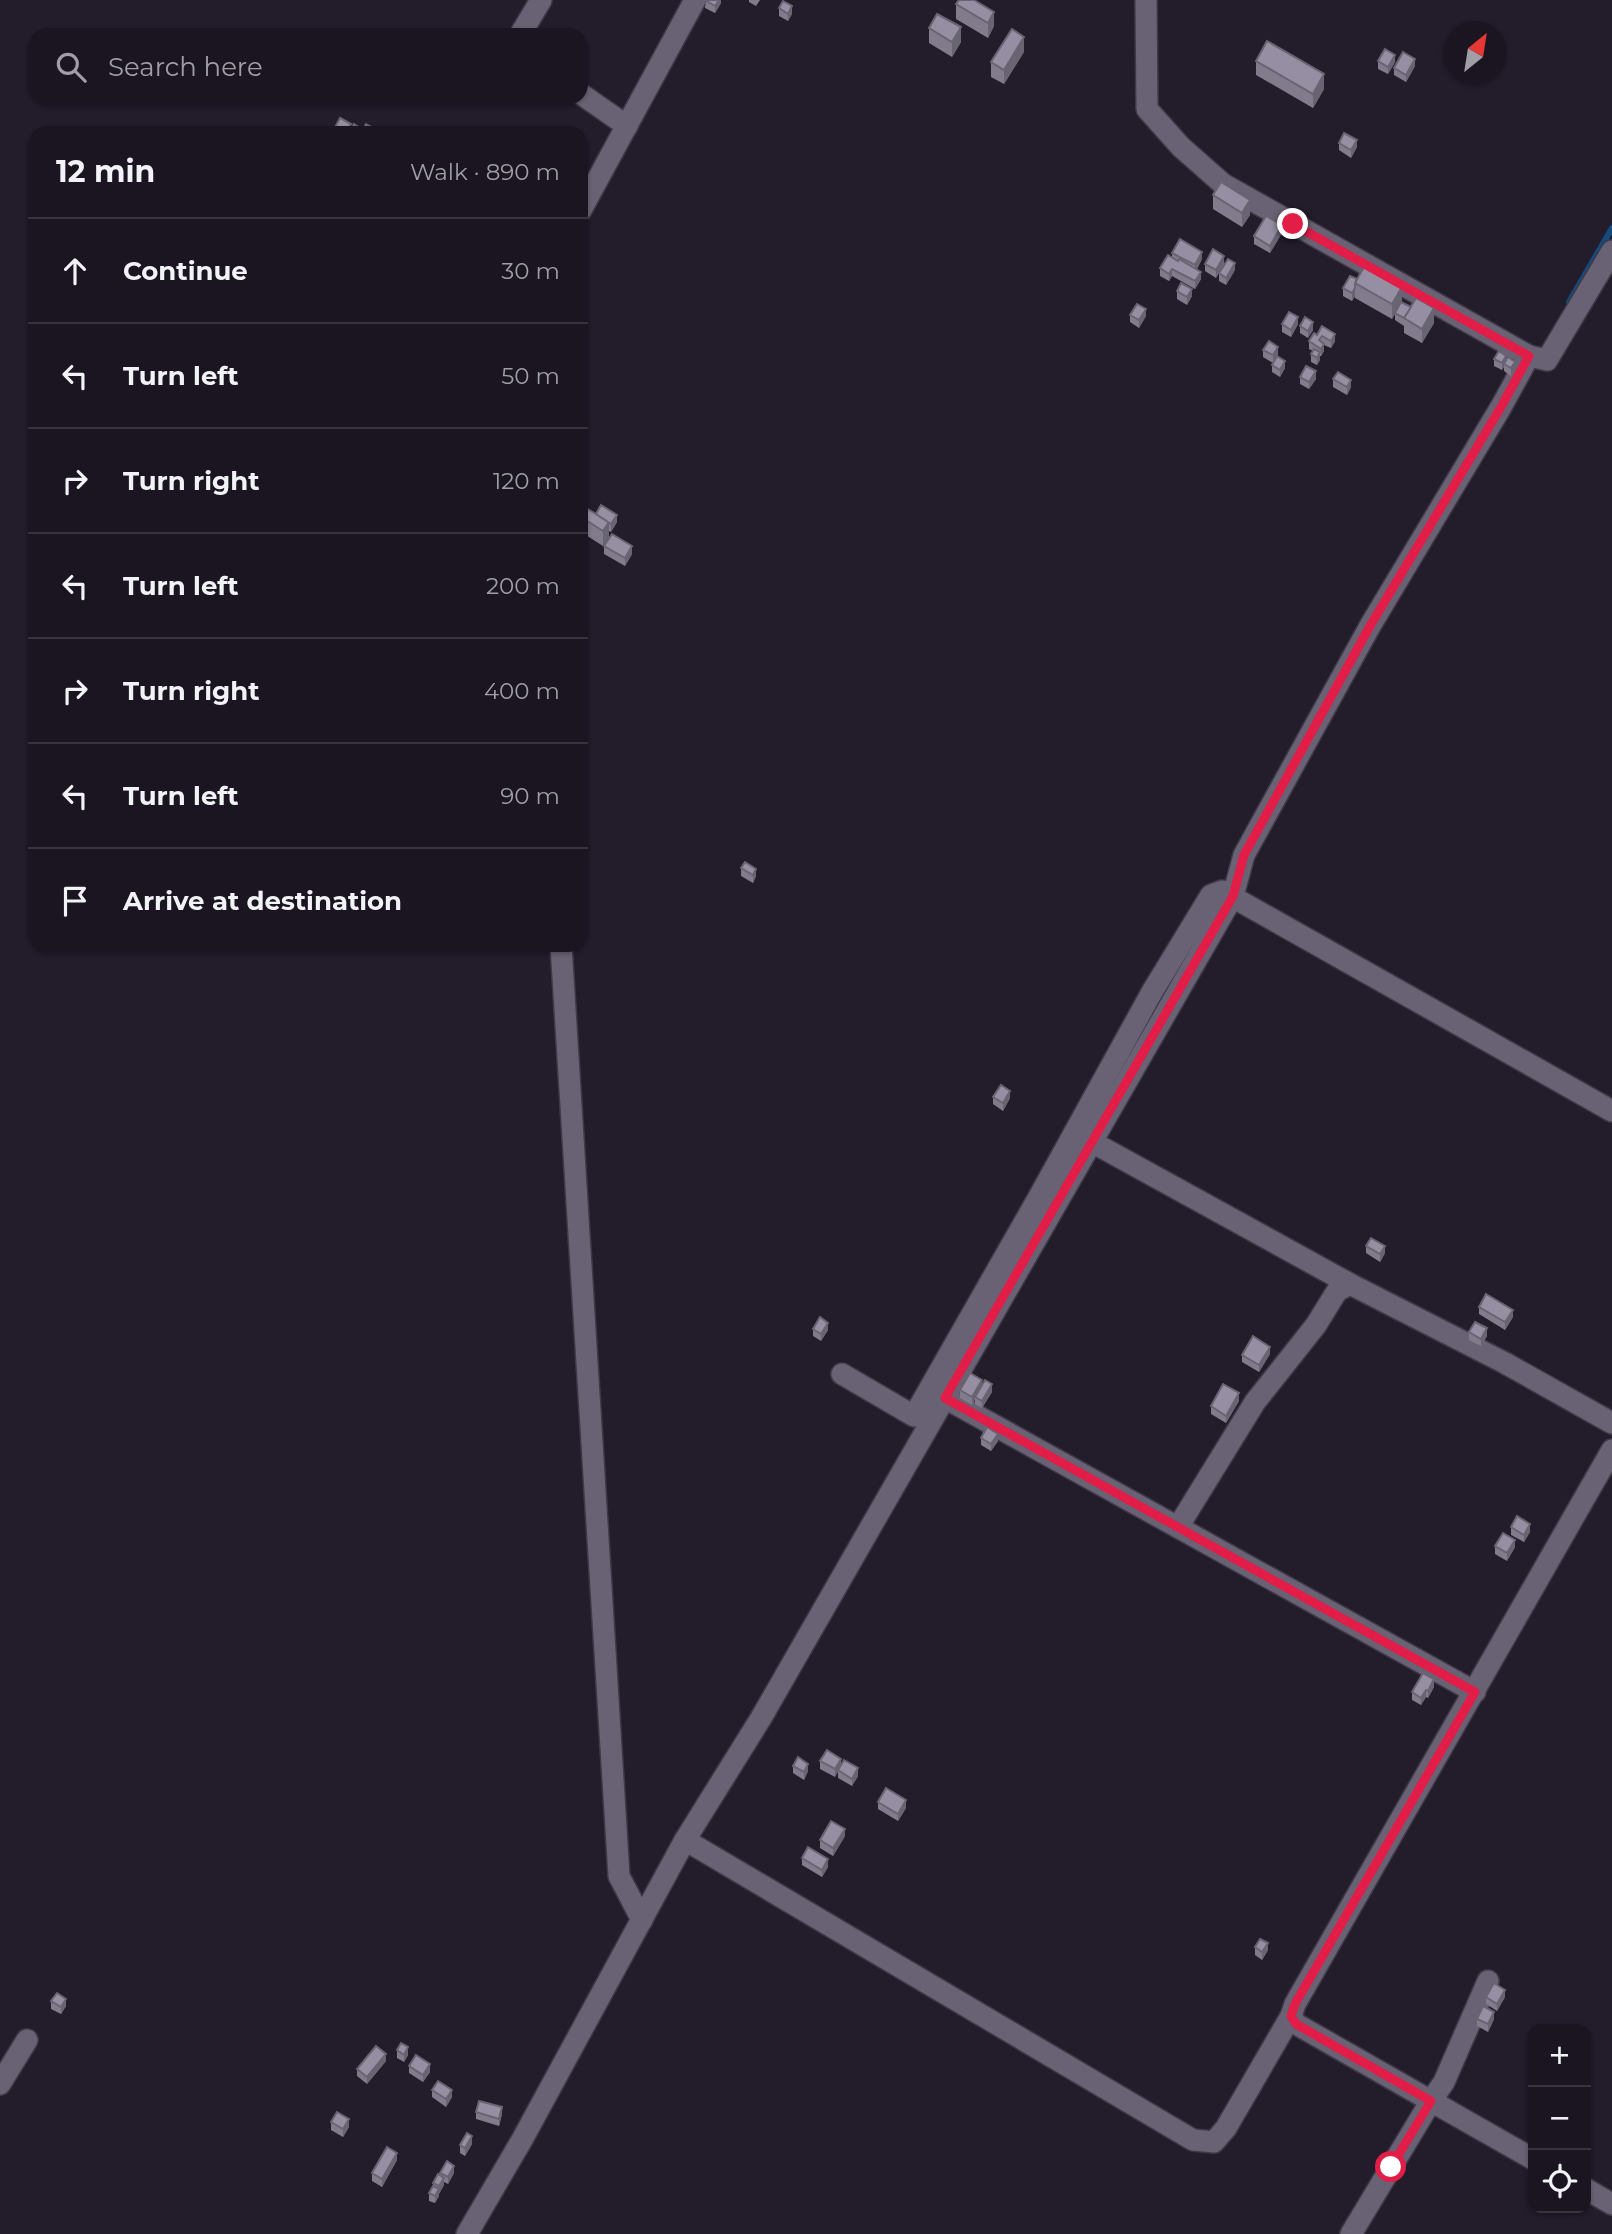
<!DOCTYPE html>
<html lang="en">
<head>
<meta charset="utf-8">
<style>
	:root { --surface:#1a1520; --page:#27222d; --text:#f1f3f6; --muted:#9f9fa5; --line:#38343e }
	body { margin:0; font-family:Montserrat,sans-serif; background:var(--page); color:var(--text) }
	.controls { position:absolute; right:21px; bottom:21px; display:grid; overflow:hidden; border-radius:14px; box-shadow:0 2px 5px #0004 }
	.controls button { width:63px; height:63px; display:grid; place-items:center; padding:0; border:0; border-bottom:2px solid var(--line); background:var(--surface); color:var(--text); font:35px sans-serif }
	.compass { position:absolute; left:1444px; top:21px; width:63px; height:63px; border-radius:50%; background:var(--surface); box-shadow:0 2px 5px #0004; rotate:30deg }
	.stop { position:absolute; width:21px; height:21px; margin:-16px; border:5px solid #e11d48; border-radius:50%; background:#fff }
	.stop.end { background:#e11d48; border-color:#fff; box-shadow:0 2px 7px #0008 }
	.list { margin:0; padding:0; list-style:none }
	h2 { display:flex; justify-content:space-between; align-items:center; height:91px; margin:0; padding:0 28px; font-size:30px }
	h2 small { font-size:23px; font-weight:400; color:var(--muted) }
	.list li { display:grid; grid-template-columns:46px 1fr auto; gap:21px; align-items:center; box-sizing:border-box; height:105px; padding:0 28px; border-top:2px solid var(--line) }
	.list b { display:block; font-size:26px; white-space:nowrap }
	.list em { font-size:23px; font-style:normal; color:var(--muted) }
	.icon { flex:none; width:38px; height:38px; fill:none; stroke:currentColor; stroke-width:2; stroke-linecap:round; stroke-linejoin:round }
	.map { position:relative; flex:none; width:1612px; height:2234px; overflow:hidden }
	.search { position:absolute; background:var(--surface); box-shadow:0 2px 5px #0004; left:28px; top:28px; width:560px; height:77px; display:flex; align-items:center; gap:18px; box-sizing:border-box; padding:0 24px; border-radius:21px; color:var(--muted); font-size:26px }
	.panel { position:absolute; background:var(--surface); box-shadow:0 2px 5px #0004; left:28px; top:126px; width:560px; height:826px; border-radius:21px }
	.map>svg:first-child { display:block }
</style>
</head>
<body>
<div class="map">
<svg width="1612" height="2234" viewBox="0 0 1612 2234">
	<rect width="100%" height="100%" fill="#221c2b"/>
	<g fill="none" stroke-linecap="round" stroke-linejoin="round">
		<polyline stroke="#144b7f" stroke-width="6" points="1569,302 1612,228"/>
		<defs>
			<g id="minor">
				<polyline points="1146,0 1147,109 1181,147 1223,184 1529,356 1547,360 1612,251"/>
				<polyline points="520,35 541,0"/>
				<polyline points="581,94 627,126"/>
				<polyline points="581,210 695,0"/>
				<polyline points="561,945 619,1876 642,1920"/>
				<polyline points="1092,1142 1350,1284 1505,1363 1612,1423"/>
				<polyline points="842,1374 914,1416 1040,1195 1152,992 1211,895 1222,891 1612,1111"/>
				<polyline points="945,1398 1475,1692"/>
				<polyline points="1178,1527 1255,1402 1316,1325 1337,1291 1350,1284"/>
				<polyline points="685,1840 1193,2140 1214,2142 1226,2128 1291,2016"/>
				<polyline points="1488,1981 1444,2082 1431,2101 1533,2159"/>
				<polyline points="0,2084 27,2040"/>
				<polyline points="1586,2189 1612,2204"/>
				<polyline points="467,2234 523,2138 685,1840 761,1718 1233,896 1244,855 1370,626 1501,407 1529,356"/>
				<polyline points="1351,2234 1431,2101 1296,2024 1291,2016 1295,2004 1612,1450"/>
			</g>
		</defs>
		<use href="#minor" stroke="#3e3946" stroke-width="24"/>
		<use href="#minor" stroke="#696274" stroke-width="21"/>
	</g>
	<g fill="#817b8c">
		<polygon points="706,0 721,0 721,3 715,13 705,8"/>
		<polygon points="749,0 760,0 756,6 749,2"/>
		<polygon points="956,4 994,26 988,38 956,19"/>
		<polygon points="779,8 792,14 788,21 779,16"/>
		<polygon points="929,28 961,42 952,57 929,43"/>
		<polygon points="1024,52 1004,84 991,77 991,62"/>
		<polygon points="1256,61 1324,89 1313,108 1256,75"/>
		<polygon points="1378,61 1395,62 1388,74 1378,69"/>
		<polygon points="1415,66 1406,82 1394,75 1394,68"/>
		<polygon points="1339,143 1357,147 1351,158 1339,150"/>
		<polygon points="1213,195 1250,215 1242,227 1213,209"/>
		<polygon points="1282,233 1270,253 1254,244 1254,236"/>
		<polygon points="1172,253 1202,259 1197,269 1201,279 1195,289 1172,276 1169,281 1160,276 1160,268 1172,258"/>
		<polygon points="1224,263 1235,270 1226,285 1219,281 1219,273 1216,278 1205,271 1205,264"/>
		<polygon points="1350,276 1402,302 1434,323 1422,343 1404,333 1404,326 1395,320 1395,314 1392,319 1355,298 1355,296 1352,301 1343,296 1343,288"/>
		<polygon points="1177,291 1192,296 1187,305 1177,299"/>
		<polygon points="1130,315 1146,316 1139,328 1130,322"/>
		<polygon points="1282,324 1298,324 1291,337 1282,332"/>
		<polygon points="1300,326 1313,330 1308,338 1300,333"/>
		<polygon points="1314,333 1335,341 1331,348 1324,345 1324,351 1321,356 1320,356 1320,360 1317,365 1311,362 1311,354 1313,351 1309,349 1309,341"/>
		<polygon points="1263,350 1278,354 1277,356 1285,368 1280,377 1272,372 1272,365 1273,363 1263,357"/>
		<polygon points="1494,359 1506,360 1515,369 1511,376 1504,371 1504,367 1502,370 1494,366"/>
		<polygon points="1300,377 1316,379 1309,389 1300,384"/>
		<polygon points="1333,379 1351,387 1347,395 1333,387"/>
		<polygon points="581,505 596,514 617,522 611,532 609,531 609,537 603,546 581,532"/>
		<polygon points="604,546 632,554 625,566 604,554"/>
		<polygon points="741,868 756,876 753,883 741,876"/>
		<polygon points="993,1097 1010,1098 1003,1111 993,1104"/>
		<polygon points="1366,1246 1385,1253 1380,1262 1366,1253"/>
		<polygon points="1479,1307 1513,1317 1505,1330 1479,1314"/>
		<polygon points="813,1329 828,1330 821,1341 813,1336"/>
		<polygon points="1469,1332 1487,1336 1481,1346 1469,1340"/>
		<polygon points="1270,1354 1259,1372 1242,1362 1242,1355"/>
		<polygon points="982,1386 992,1392 982,1408 975,1404 975,1399 972,1405 960,1398 960,1390"/>
		<polygon points="1239,1401 1226,1423 1211,1414 1211,1406"/>
		<polygon points="981,1438 998,1441 991,1451 981,1445"/>
		<polygon points="1511,1527 1530,1532 1524,1542 1511,1535"/>
		<polygon points="1495,1546 1515,1547 1507,1561 1495,1554"/>
		<polygon points="1434,1687 1428,1698 1426,1697 1421,1705 1412,1700 1412,1692"/>
		<polygon points="820,1761 841,1766 858,1776 852,1786 838,1778 838,1771 835,1777 820,1769"/>
		<polygon points="793,1766 808,1771 804,1780 793,1773"/>
		<polygon points="878,1802 906,1808 898,1821 878,1809"/>
		<polygon points="845,1836 833,1856 820,1848 820,1840"/>
		<polygon points="802,1858 828,1867 822,1877 802,1865"/>
		<polygon points="1255,1947 1268,1950 1262,1960 1255,1955"/>
		<polygon points="1486,1997 1505,1997 1497,2011 1486,2004"/>
		<polygon points="51,2001 66,2006 61,2014 51,2009"/>
		<polygon points="1477,2019 1494,2019 1488,2032 1477,2026"/>
		<polygon points="397,2050 408,2055 404,2062 397,2058"/>
		<polygon points="386,2061 367,2084 357,2076 357,2069"/>
		<polygon points="409,2066 430,2072 423,2082 409,2073"/>
		<polygon points="432,2090 452,2097 446,2107 432,2097"/>
		<polygon points="476,2112 502,2114 499,2126 476,2119"/>
		<polygon points="331,2122 349,2127 343,2137 331,2130"/>
		<polygon points="472,2144 465,2156 460,2153 460,2145"/>
		<polygon points="397,2160 382,2187 372,2181 372,2173"/>
		<polygon points="440,2173 454,2173 448,2184 444,2182 444,2185 439,2194 439,2193 439,2196 435,2203 429,2201 429,2193 433,2186 433,2183 440,2175"/>
	</g>
	<g fill="#696472">
		<polygon points="719,0 721,0 721,3 715,13 715,6"/>
		<polygon points="792,6 792,14 788,21 788,14"/>
		<polygon points="994,12 994,26 988,38 988,23"/>
		<polygon points="961,27 961,42 952,57 952,42"/>
		<polygon points="1024,37 1024,52 1004,84 1004,70"/>
		<polygon points="1395,55 1395,62 1388,74 1388,67"/>
		<polygon points="1415,59 1415,66 1406,82 1406,75"/>
		<polygon points="1324,74 1324,89 1313,108 1313,94"/>
		<polygon points="1357,140 1357,147 1351,158 1351,150"/>
		<polygon points="1250,200 1250,215 1242,227 1242,213"/>
		<polygon points="1282,225 1282,233 1270,253 1270,246"/>
		<polygon points="1202,252 1202,259 1195,273 1195,265"/>
		<polygon points="1224,256 1224,263 1216,278 1216,270"/>
		<polygon points="1235,263 1235,270 1226,285 1226,278"/>
		<polygon points="1172,269 1172,276 1169,281 1169,274"/>
		<polygon points="1201,272 1201,279 1195,289 1195,281"/>
		<polygon points="1402,287 1402,302 1392,319 1392,304"/>
		<polygon points="1355,288 1355,296 1352,301 1352,293"/>
		<polygon points="1192,289 1192,296 1187,305 1187,297"/>
		<polygon points="1434,308 1434,323 1422,343 1422,329"/>
		<polygon points="1146,309 1146,316 1139,328 1139,320"/>
		<polygon points="1298,317 1298,324 1291,337 1291,330"/>
		<polygon points="1313,322 1313,330 1308,338 1308,331"/>
		<polygon points="1335,334 1335,341 1331,348 1331,341"/>
		<polygon points="1324,344 1324,351 1321,356 1321,349"/>
		<polygon points="1278,347 1278,354 1273,363 1273,355"/>
		<polygon points="1320,352 1320,360 1317,365 1317,358"/>
		<polygon points="1506,356 1506,363 1504,364 1504,367 1502,370 1502,363"/>
		<polygon points="1285,361 1285,368 1280,377 1280,370"/>
		<polygon points="1515,362 1515,369 1511,376 1511,368"/>
		<polygon points="1316,371 1316,379 1309,389 1309,382"/>
		<polygon points="1351,380 1351,387 1347,395 1347,387"/>
		<polygon points="617,515 617,522 611,532 611,524"/>
		<polygon points="609,522 609,537 603,546 603,531"/>
		<polygon points="632,546 632,554 625,566 625,558"/>
		<polygon points="756,869 756,876 753,883 753,875"/>
		<polygon points="1010,1091 1010,1098 1003,1111 1003,1103"/>
		<polygon points="1385,1246 1385,1253 1380,1262 1380,1254"/>
		<polygon points="1513,1310 1513,1317 1505,1330 1505,1322"/>
		<polygon points="828,1323 828,1330 821,1341 821,1334"/>
		<polygon points="1487,1328 1487,1336 1481,1346 1481,1339"/>
		<polygon points="1270,1347 1270,1354 1259,1372 1259,1365"/>
		<polygon points="982,1380 982,1388 975,1397 975,1399 972,1405 972,1397"/>
		<polygon points="992,1384 992,1392 982,1408 982,1401"/>
		<polygon points="1239,1393 1239,1401 1226,1423 1226,1416"/>
		<polygon points="998,1434 998,1441 991,1451 991,1444"/>
		<polygon points="1530,1524 1530,1532 1524,1542 1524,1535"/>
		<polygon points="1515,1540 1515,1547 1507,1561 1507,1553"/>
		<polygon points="1434,1679 1434,1687 1428,1698 1428,1691"/>
		<polygon points="1426,1690 1426,1697 1421,1705 1421,1698"/>
		<polygon points="841,1759 841,1766 835,1777 835,1769"/>
		<polygon points="808,1764 808,1771 804,1780 804,1772"/>
		<polygon points="858,1768 858,1776 852,1786 852,1779"/>
		<polygon points="906,1800 906,1808 898,1821 898,1814"/>
		<polygon points="845,1829 845,1836 833,1856 833,1848"/>
		<polygon points="828,1859 828,1867 822,1877 822,1870"/>
		<polygon points="1268,1943 1268,1950 1262,1960 1262,1952"/>
		<polygon points="1505,1990 1505,1997 1497,2011 1497,2004"/>
		<polygon points="66,1999 66,2006 61,2014 61,2007"/>
		<polygon points="1494,2012 1494,2019 1488,2032 1488,2024"/>
		<polygon points="408,2047 408,2055 404,2062 404,2055"/>
		<polygon points="386,2054 386,2061 367,2084 367,2077"/>
		<polygon points="430,2064 430,2072 423,2082 423,2075"/>
		<polygon points="452,2090 452,2097 446,2107 446,2099"/>
		<polygon points="502,2107 502,2114 499,2126 499,2119"/>
		<polygon points="349,2119 349,2127 343,2137 343,2129"/>
		<polygon points="472,2136 472,2144 465,2156 465,2148"/>
		<polygon points="397,2153 397,2160 382,2187 382,2179"/>
		<polygon points="454,2166 454,2173 448,2184 448,2177"/>
		<polygon points="444,2178 444,2185 439,2194 439,2186"/>
		<polygon points="439,2189 439,2196 435,2203 435,2196"/>
	</g>
	<g fill="#968fa3" stroke="#696472" stroke-width="2">
		<polygon points="705,0 719,0 715,6"/>
		<polygon points="959,0 974,0 994,12 988,23 956,4"/>
		<polygon points="783,1 792,6 788,14 779,8"/>
		<polygon points="937,14 961,27 952,42 929,28"/>
		<polygon points="1012,29 1024,37 1004,70 991,62"/>
		<polygon points="1267,41 1324,74 1313,94 1256,61"/>
		<polygon points="1385,49 1395,55 1388,67 1378,61"/>
		<polygon points="1403,52 1415,59 1406,75 1394,68"/>
		<polygon points="340,118 351,124 346,133 332,133"/>
		<polygon points="354,124 363,130 366,124 377,130 375,133 349,133"/>
		<polygon points="1344,133 1357,140 1351,150 1339,143"/>
		<polygon points="1221,182 1250,200 1242,213 1213,195"/>
		<polygon points="1266,216 1282,225 1270,246 1254,236"/>
		<polygon points="1180,239 1202,252 1195,265 1172,253"/>
		<polygon points="1213,249 1224,256 1216,270 1205,264"/>
		<polygon points="1168,255 1178,261 1179,259 1201,272 1195,281 1172,269 1169,274 1160,268"/>
		<polygon points="1228,259 1235,263 1226,278 1219,273"/>
		<polygon points="1365,265 1402,287 1392,304 1355,283"/>
		<polygon points="1350,276 1357,279 1355,283 1355,288 1352,293 1343,288"/>
		<polygon points="1181,283 1192,289 1187,297 1177,291"/>
		<polygon points="1416,298 1434,308 1422,329 1404,318"/>
		<polygon points="1401,302 1411,307 1404,318 1395,313"/>
		<polygon points="1137,304 1146,309 1139,320 1130,315"/>
		<polygon points="1289,312 1298,317 1291,330 1282,324"/>
		<polygon points="1305,317 1313,322 1308,331 1300,326"/>
		<polygon points="1322,326 1335,334 1331,341 1322,336 1319,340 1324,344 1321,349 1309,341 1314,333 1317,335"/>
		<polygon points="1269,341 1278,347 1273,355 1263,350"/>
		<polygon points="1314,349 1320,352 1317,358 1311,354"/>
		<polygon points="1499,351 1506,356 1502,363 1494,359"/>
		<polygon points="1277,356 1285,361 1280,370 1272,365"/>
		<polygon points="1508,357 1515,362 1511,368 1504,364"/>
		<polygon points="1306,366 1316,371 1309,382 1300,377"/>
		<polygon points="1338,372 1351,380 1347,387 1333,379"/>
		<polygon points="581,505 609,522 603,531 581,517"/>
		<polygon points="601,505 617,515 611,524 596,514"/>
		<polygon points="612,534 632,546 625,558 604,546"/>
		<polygon points="745,862 756,869 753,875 741,868"/>
		<polygon points="1001,1085 1010,1091 1003,1103 993,1097"/>
		<polygon points="1371,1238 1385,1246 1380,1254 1366,1246"/>
		<polygon points="1486,1294 1513,1310 1505,1322 1479,1307"/>
		<polygon points="820,1317 828,1323 821,1334 813,1329"/>
		<polygon points="1475,1322 1487,1328 1481,1339 1469,1332"/>
		<polygon points="1253,1336 1270,1347 1259,1365 1242,1355"/>
		<polygon points="970,1373 982,1380 972,1397 960,1390"/>
		<polygon points="985,1380 992,1384 982,1401 975,1397"/>
		<polygon points="1223,1384 1239,1393 1226,1416 1211,1406"/>
		<polygon points="987,1427 998,1434 991,1444 981,1438"/>
		<polygon points="1517,1516 1530,1524 1524,1535 1511,1527"/>
		<polygon points="1503,1533 1515,1540 1507,1553 1495,1546"/>
		<polygon points="1423,1673 1434,1679 1428,1691 1426,1690 1421,1698 1412,1692"/>
		<polygon points="827,1750 841,1759 835,1769 820,1761"/>
		<polygon points="798,1757 808,1764 804,1772 793,1766"/>
		<polygon points="844,1760 858,1768 852,1779 838,1770"/>
		<polygon points="886,1788 906,1800 898,1814 878,1802"/>
		<polygon points="831,1821 845,1829 833,1848 820,1840"/>
		<polygon points="808,1847 828,1859 822,1870 802,1858"/>
		<polygon points="1260,1939 1268,1943 1262,1952 1255,1947"/>
		<polygon points="1494,1983 1505,1990 1497,2004 1486,1997"/>
		<polygon points="57,1993 66,1999 61,2007 51,2001"/>
		<polygon points="1483,2006 1494,2012 1488,2024 1477,2019"/>
		<polygon points="401,2043 408,2047 404,2055 397,2050"/>
		<polygon points="376,2046 386,2054 367,2077 357,2069"/>
		<polygon points="416,2055 430,2064 423,2075 409,2066"/>
		<polygon points="438,2081 452,2090 446,2099 432,2090"/>
		<polygon points="479,2101 502,2107 499,2119 476,2112"/>
		<polygon points="337,2112 349,2119 343,2129 331,2122"/>
		<polygon points="467,2133 472,2136 465,2148 460,2145"/>
		<polygon points="387,2147 397,2153 382,2179 372,2173"/>
		<polygon points="447,2161 454,2166 448,2177 440,2173"/>
		<polygon points="438,2174 444,2178 439,2186 433,2183"/>
		<polygon points="433,2186 439,2189 435,2196 429,2193"/>
	</g>
	<g fill="none" stroke-linecap="round" stroke-linejoin="round">
		<polyline stroke="#e11d48" stroke-width="9" points="1293,224 1529,356 1501,407 1370,626 1244,855 1233,896 945,1398 1475,1692 1295,2004 1291,2016 1296,2024 1431,2101 1391,2167"/>
	</g>
</svg>
<div class="controls">
<button>+</button>
<button>−</button>
<button><svg class="icon" aria-label="locate" viewBox="0 0 24 24"><circle cx="12" cy="12" r="6"/><path d="M12 2v4M12 18v4M2 12h4M18 12h4"/></svg></button>
</div>
<svg class="compass" viewBox="-18 -18 36 36"><path d="M0-13l5 13h-10z" fill="#e53935"/><path d="M0 13l5-13h-10z" fill="#9f9fa5"/></svg>
<div class="stop" style="left:1391px;top:2167px"></div>
<div class="stop end" style="left:1293px;top:224px"></div>
<div class="search"><svg class="icon" aria-label="search" viewBox="0 0 24 24"><circle cx="10" cy="10" r="6"/><path d="M15 15l6 6"/></svg>Search here</div>
<section class="panel">
<h2>12 min<small>Walk · 890 m</small></h2>
<ul class="list">
<li><svg class="icon" aria-label="ahead" viewBox="0 0 24 24"><path d="M12 20V5M6 11l6-6 6 6"/></svg><div><b>Continue</b></div><em>30 m</em></li>
<li><svg class="icon" aria-label="left" viewBox="0 0 24 24"><path d="M17 20v-9H6M10 6l-5 5 5 5"/></svg><div><b>Turn left</b></div><em>50 m</em></li>
<li><svg class="icon" aria-label="right" viewBox="0 0 24 24"><path d="M7 20v-9h11M14 6l5 5-5 5"/></svg><div><b>Turn right</b></div><em>120 m</em></li>
<li><svg class="icon" aria-label="left" viewBox="0 0 24 24"><path d="M17 20v-9H6M10 6l-5 5 5 5"/></svg><div><b>Turn left</b></div><em>200 m</em></li>
<li><svg class="icon" aria-label="right" viewBox="0 0 24 24"><path d="M7 20v-9h11M14 6l5 5-5 5"/></svg><div><b>Turn right</b></div><em>400 m</em></li>
<li><svg class="icon" aria-label="left" viewBox="0 0 24 24"><path d="M17 20v-9H6M10 6l-5 5 5 5"/></svg><div><b>Turn left</b></div><em>90 m</em></li>
<li><svg class="icon" aria-label="arrive" viewBox="0 0 24 24"><path d="M6 21V4h12l-3 4 3 4H6"/></svg><div><b>Arrive at destination</b></div></li>
</ul>
</section>
</div>
</body>
</html>
